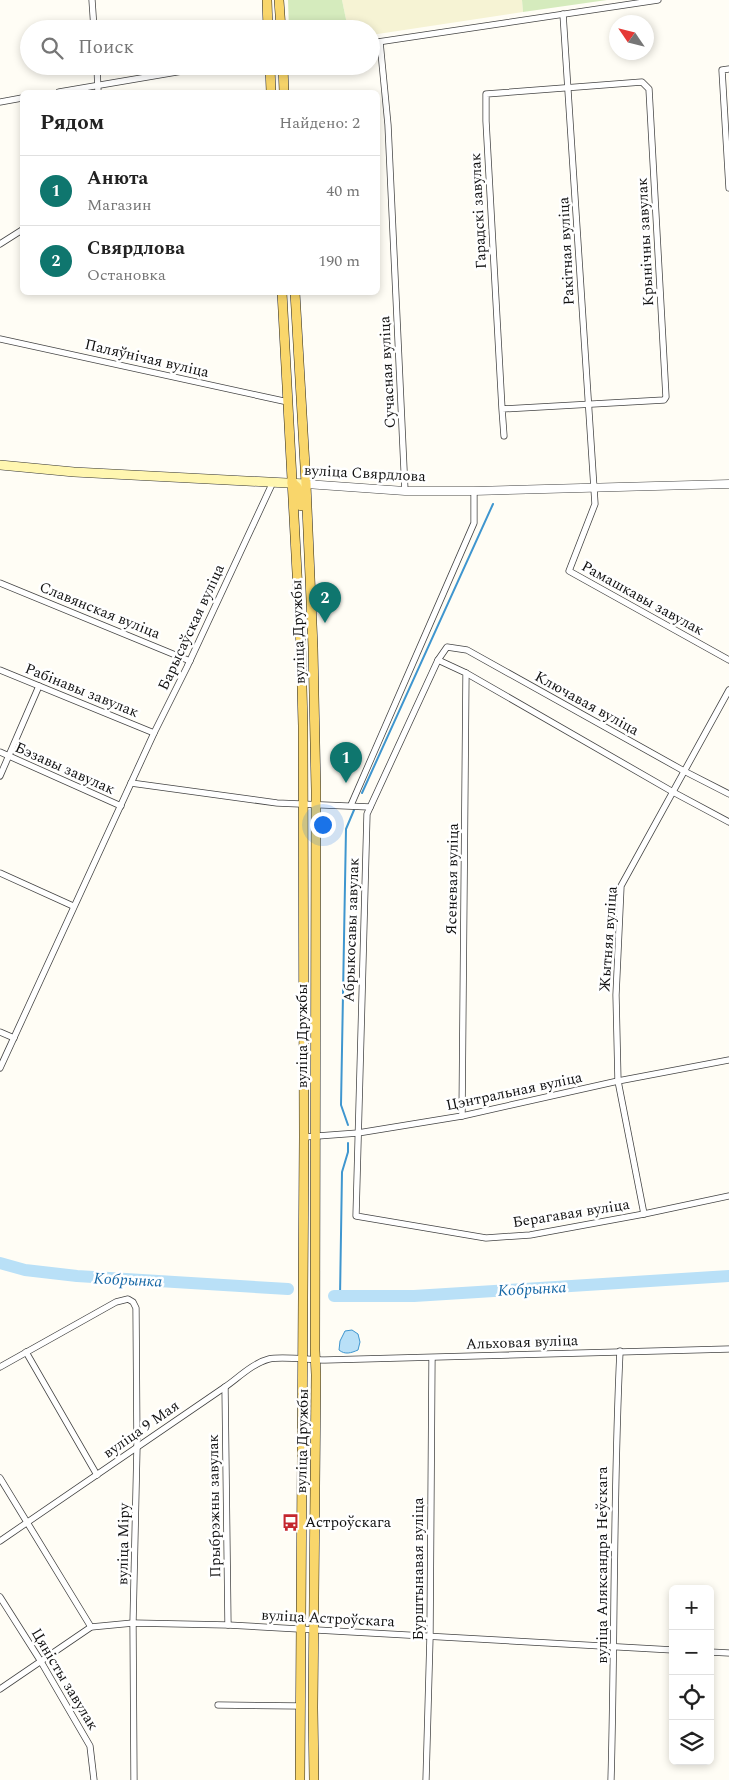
<!DOCTYPE html>
<html lang="ru">
<head>
<meta charset="utf-8">
<style>
	:root { --surface:#fff; --page:#f2f2f2; --text:#222; --muted:#767676; --line:#e0e0e0; --accent:#0f766e }
	body { margin:0; font-family:Spectral,serif; background:var(--page); color:var(--text) }
	.controls { position:absolute; right:15px; bottom:15px; display:grid; overflow:hidden; border-radius:8px; box-shadow:0 2px 8px #0003 }
	.controls button { width:45px; height:45px; display:grid; place-items:center; padding:0; border:0; border-bottom:1px solid var(--line); background:var(--surface); color:var(--text); font:25px sans-serif }
	.compass { position:absolute; left:609px; top:15px; width:45px; height:45px; border-radius:50%; background:var(--surface); box-shadow:0 2px 8px #0003; rotate:305deg }
	.you { position:absolute; left:322px; top:824px; width:18px; height:18px; margin:-12px; border:4px solid #fff; border-radius:50%; background:#1a73e8; box-shadow:0 0 0 8px #1a73e833 }
	.badge { display:grid; place-items:center; width:32px; height:32px; border-radius:50%; background:var(--accent); color:#fff; font-size:16px; font-weight:700 }
	.pin { position:absolute; translate:-50% -41px; filter:drop-shadow(0 1px 2px #0008) }
	.pin::after { content:''; position:absolute; top:26px; width:18px; height:15px; background:inherit; clip-path:polygon(0 0,100% 0,50% 100%) }
	.list { margin:0; padding:0; list-style:none }
	h2 { display:flex; justify-content:space-between; align-items:center; height:65px; margin:0; padding:0 20px; font-size:21px }
	h2 small { font-size:16px; font-weight:400; color:var(--muted) }
	.list li { display:grid; grid-template-columns:32px 1fr auto; gap:15px; align-items:center; box-sizing:border-box; height:70px; padding:0 20px; border-top:1px solid var(--line) }
	.list b { display:block; font-size:19px; white-space:nowrap }
	.list p { margin:0; font-size:16px; white-space:nowrap; color:var(--muted) }
	.list em { font-size:16px; font-style:normal; color:var(--muted) }
	.icon { flex:none; width:28px; height:28px; fill:none; stroke:currentColor; stroke-width:2; stroke-linecap:round; stroke-linejoin:round }
	.map { position:relative; flex:none; width:729px; height:1780px; overflow:hidden }
	.search { position:absolute; background:var(--surface); box-shadow:0 2px 8px #0003; left:20px; top:20px; width:360px; height:55px; display:flex; align-items:center; gap:12px; box-sizing:border-box; padding:0 18px; border-radius:28px; color:var(--muted); font-size:19px }
	.panel { position:absolute; background:var(--surface); box-shadow:0 2px 8px #0003; left:20px; top:90px; width:360px; height:205px; border-radius:8px }
	.map>svg:first-child { display:block }
</style>
</head>
<body>
<div class="map">
<svg width="729" height="1780" viewBox="0 0 729 1780">
	<rect width="100%" height="100%" fill="#fffdf5"/>
	<polygon fill="#f6f3d4" points="342,0 522,0 523,12 371,35 371,29 348,29"/>
	<g fill="#d5ebbd">
		<polygon points="288,0 342,0 348,29 289,29"/>
		<polygon points="522,0 607,0 523,12"/>
	</g>
	<path fill="#b9e0f7" stroke="#3f96cf" d="M352 1330 358 1334 360 1342 358 1350C351 1353 345 1355 339 1350L340 1341 345 1331Z"/>
	<g fill="none" stroke-linecap="round" stroke-linejoin="round">
		<g stroke="#3f96cf" stroke-width="2">
			<polyline points="362,793 493,504"/>
			<polyline points="348,1125 341,1105 346,829 354,810"/>
			<polyline points="340,1297 342,1172 348,1152 348,1143"/>
		</g>
		<g stroke="#b9e0f7" stroke-width="12">
			<polyline points="0,1263 25,1270 77,1276 288,1289"/>
			<polyline points="334,1296 414,1296 729,1276"/>
		</g>
		<defs>
			<g id="minor">
				<polyline points="92,0 94,29"/>
				<polyline points="563,14 595,504 569,571 729,660"/>
				<polyline points="380,42 388,125 405,491"/>
				<polyline points="371,43 658,0"/>
				<polyline points="97,66 98,92"/>
				<polyline points="729,69 722,70 729,188"/>
				<polyline points="59,92 212,66"/>
				<polyline points="0,102 22,98"/>
				<polyline points="0,244 22,230"/>
				<polyline points="0,339 288,402"/>
				<polyline points="502,409 664,400 666,397 649,89 642,82 486,94 486,121 502,409 504,436"/>
				<polyline points="0,583 190,661"/>
				<polyline points="438,660 466,673 462,1116"/>
				<polyline points="0,670 154,733"/>
				<polyline points="466,673 673,792 729,822"/>
				<polyline points="0,752 121,806"/>
				<polyline points="0,776 39,686"/>
				<polyline points="131,783 277,803 370,807"/>
				<polyline points="729,794 684,771 467,650 447,647 438,660 367,814 356,1216 486,1238 530,1235 644,1214 729,1196"/>
				<polyline points="351,805 474,523 474,491"/>
				<polyline points="0,873 73,906"/>
				<polyline points="0,1032 14,1038"/>
				<polyline points="0,1068 154,733 187,667 273,482"/>
				<polyline points="304,1137 358,1133 462,1116 618,1081 729,1060"/>
				<polyline points="644,1214 618,1081 616,995 621,886 729,690"/>
				<polyline points="26,1352 97,1475"/>
				<polyline points="0,1367 116,1302 128,1299 133,1302 136,1308 137,1447 133,1623 134,1780"/>
				<polyline points="225,1387 228,1625"/>
				<polyline points="0,1478 91,1627"/>
				<path d="M0 1541 225 1387C238 1378 253 1363 269 1359 282 1356 310 1360 325 1360L729 1349"/>
				<polyline points="0,1597 40,1660 90,1746 94,1780"/>
				<polyline points="710,1652 729,1653"/>
				<polyline points="0,1689 91,1627 133,1623 228,1625 673,1650"/>
				<polyline points="218,1705 301,1706"/>
				<polyline points="426,1780 430,1637 432,1358"/>
				<path d="M611 1780C615 1637 613 1494 620 1351"/>
			</g>
			<polyline id="tertiary" points="306,484 405,491 474,491 729,484"/>
			<polyline id="secondary" points="0,465 74,472 306,484"/>
			<g id="primary">
				<polyline points="267,0 268,29"/>
				<polyline points="279,0 281,29"/>
				<polyline points="270,66 271,92"/>
				<polyline points="283,66 284,92"/>
				<polyline points="282,292 301,648 303,726 304,1137 300,1780"/>
				<polyline points="295,292 306,484 313,647 316,790 315,1350 316,1375 313,1708 314,1780"/>
				<path d="M292 483C301 488 301 497 301 506"/>
			</g>
		</defs>
		<use href="#minor" stroke="#444" stroke-width="7"/>
		<use href="#tertiary" stroke="#444" stroke-width="9"/>
		<use href="#secondary" stroke="#333" stroke-width="10"/>
		<use href="#primary" stroke="#222" stroke-width="10"/>
		<use href="#minor" stroke="#fff" stroke-width="5.5"/>
		<use href="#tertiary" stroke="#fff" stroke-width="8"/>
		<use href="#secondary" stroke="#fff6b0" stroke-width="9"/>
		<use href="#primary" stroke="#f9d66b" stroke-width="9"/>
	</g>
	<defs>
		<symbol id="bus-bare" viewBox="-9 -9 18 18"><path d="M-5-6H5V4H4V6H2V4H-2V6H-4V4H-5ZM-3.5-4V0h7V-4ZM-3.5 1.2v1.5H-2V1.2ZM2 1.2v1.5H3.5V1.2Z" fill="#c4262e" stroke="#fff" stroke-width="2.5" paint-order="stroke"/></symbol>
	</defs>
	<g fill-rule="evenodd">
		<use href="#bus-bare" x="278" y="1510" width="25" height="25"/>
	</g>
	<g text-anchor="middle" stroke-width="5" stroke-linejoin="round" paint-order="stroke">
		<g font-size="15" fill="#111" stroke="#fff">
			<text transform="translate(478 211) rotate(-93)" y="5">Гарадскі завулак</text>
			<text transform="translate(645 242) rotate(-93)" y="5">Крынічны завулак</text>
			<text transform="translate(566 251) rotate(-93)" y="5">Ракітная вуліца</text>
			<text transform="translate(147 358) rotate(13)" y="5">Паляўнічая вуліца</text>
			<text transform="translate(387 372) rotate(-93)" y="5">Сучасная вуліца</text>
			<text transform="translate(365 473) rotate(3)" y="5">вуліца Свярдлова</text>
			<text transform="translate(643 598) rotate(29)" y="5">Рамашкавы завулак</text>
			<text transform="translate(100 610) rotate(22)" y="5">Славянская вуліца</text>
			<text transform="translate(191 627) rotate(-65)" y="5">Барысаўская вуліца</text>
			<text transform="translate(298 632) rotate(-92)" y="5">вуліца Дружбы</text>
			<text transform="translate(82 690) rotate(22)" y="5">Рабінавы завулак</text>
			<text transform="translate(587 703) rotate(29)" y="5">Ключавая вуліца</text>
			<text transform="translate(65 768) rotate(24)" y="5">Бэзавы завулак</text>
			<text transform="translate(452 879) rotate(-89)" y="5">Ясеневая вуліца</text>
			<text transform="translate(351 930) rotate(-88)" y="5">Абрыкосавы завулак</text>
			<text transform="translate(608 939) rotate(-86)" y="5">Жытняя вуліца</text>
			<text transform="translate(302 1036) rotate(-90)" y="5">вуліца Дружбы</text>
			<text transform="translate(514 1091) rotate(-12)" y="5">Цэнтральная вуліца</text>
			<text transform="translate(571 1213) rotate(-9)" y="5">Берагавая вуліца</text>
			<text transform="translate(522 1342) rotate(-2)" y="5">Альховая вуліца</text>
			<text transform="translate(141 1429) rotate(-35)" y="5">вуліца 9 Мая</text>
			<text transform="translate(302 1441) rotate(-89)" y="5">вуліца Дружбы</text>
			<text transform="translate(214 1506) rotate(-91)" y="5">Прыбрэжны завулак</text>
			<text transform="translate(123 1544) rotate(-89)" y="5">вуліца Міру</text>
			<text transform="translate(602 1565) rotate(-90)" y="5">вуліца Аляксандра Неўскага</text>
			<text transform="translate(418 1569) rotate(-90)" y="5">Бурштынавая вуліца</text>
			<text transform="translate(328 1618) rotate(3)" y="5">вуліца Астроўскага</text>
			<text transform="translate(65 1679) rotate(59)" y="5">Цяністы завулак</text>
		</g>
		<g font-size="15" fill="#111" stroke="#fff" text-anchor="start">
			<text x="305" y="1527">Астроўскага</text>
		</g>
		<g font-size="16" font-style="italic" fill="#1768a6" stroke="#fff">
			<text transform="translate(128 1279) rotate(3)" y="6">Кобрынка</text>
			<text transform="translate(532 1288) rotate(-3)" y="6">Кобрынка</text>
		</g>
	</g>
</svg>
<div class="controls">
<button>+</button>
<button>−</button>
<button><svg class="icon" aria-label="locate" viewBox="0 0 24 24"><circle cx="12" cy="12" r="6"/><path d="M12 2v4M12 18v4M2 12h4M18 12h4"/></svg></button>
<button><svg class="icon" aria-label="layers" viewBox="0 0 24 24"><path d="M12 4l9 5-9 5-9-5zM3 14l9 5 9-5"/></svg></button>
</div>
<svg class="compass" viewBox="-18 -18 36 36"><path d="M0-13l5 13h-10z" fill="#e53935"/><path d="M0 13l5-13h-10z" fill="#767676"/></svg>
<div class="you"></div>
<div class="pin badge" style="left:346px;top:783px">1</div>
<div class="pin badge" style="left:325px;top:623px">2</div>
<div class="search"><svg class="icon" aria-label="search" viewBox="0 0 24 24"><circle cx="10" cy="10" r="6"/><path d="M15 15l6 6"/></svg>Поиск</div>
<section class="panel">
<h2>Рядом<small>Найдено: 2</small></h2>
<ul class="list">
<li><span class="badge">1</span><div><b>Анюта</b><p>Магазин</p></div><em>40 m</em></li>
<li><span class="badge">2</span><div><b>Свярдлова</b><p>Остановка</p></div><em>190 m</em></li>
</ul>
</section>
</div>
</body>
</html>
